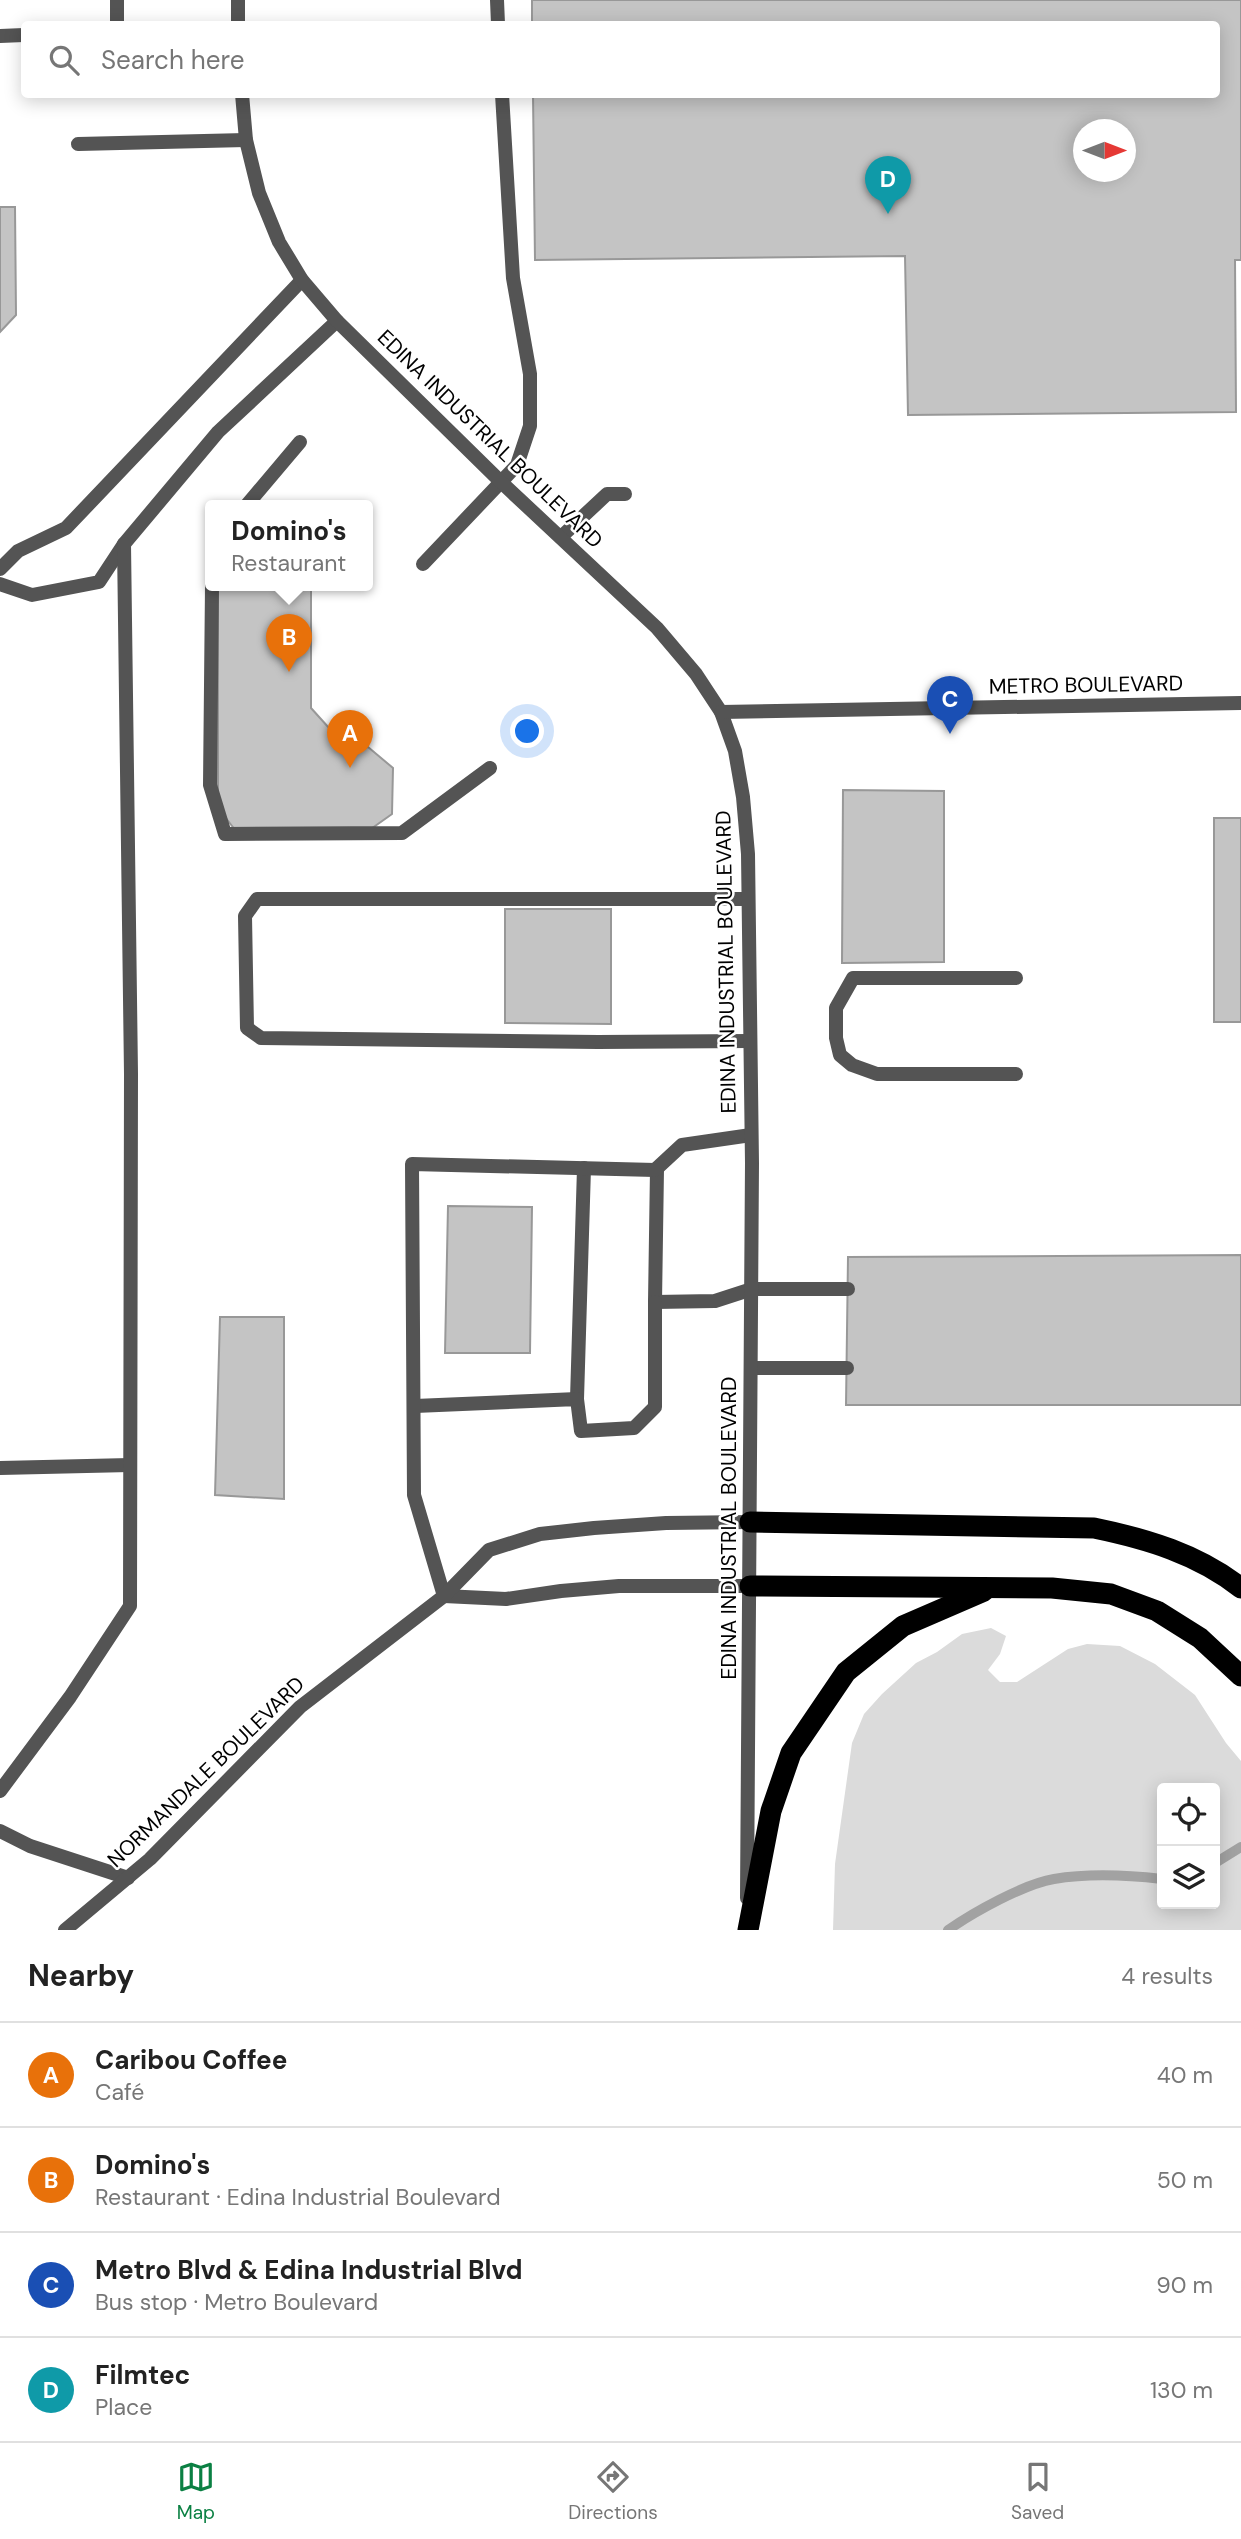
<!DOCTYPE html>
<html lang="en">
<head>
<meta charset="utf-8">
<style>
	:root { --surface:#fff; --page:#f6f6f6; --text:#222; --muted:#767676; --line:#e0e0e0; --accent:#0b8043 }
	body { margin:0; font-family:"DM Sans",sans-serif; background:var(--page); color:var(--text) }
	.controls { position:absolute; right:21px; bottom:21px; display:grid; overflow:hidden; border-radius:7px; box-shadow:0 4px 18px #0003 }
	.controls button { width:63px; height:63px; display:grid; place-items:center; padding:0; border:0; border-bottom:2px solid var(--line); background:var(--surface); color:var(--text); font:35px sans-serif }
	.compass { position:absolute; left:1073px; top:119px; width:63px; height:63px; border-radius:50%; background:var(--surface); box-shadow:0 4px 18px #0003; rotate:90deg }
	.you { position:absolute; left:528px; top:732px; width:24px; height:24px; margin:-18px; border:5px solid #fff; border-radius:50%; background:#1a73e8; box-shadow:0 0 0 10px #1a73e833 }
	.badge { display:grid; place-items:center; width:46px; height:46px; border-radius:50%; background:var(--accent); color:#fff; font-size:23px; font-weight:700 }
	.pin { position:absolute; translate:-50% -58px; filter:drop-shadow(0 2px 4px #0008) }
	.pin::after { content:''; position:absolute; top:37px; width:24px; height:21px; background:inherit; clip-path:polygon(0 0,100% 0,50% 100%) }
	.popup { position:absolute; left:205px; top:500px; width:168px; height:91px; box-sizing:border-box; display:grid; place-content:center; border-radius:7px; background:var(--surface); filter:drop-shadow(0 2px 5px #0005); font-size:23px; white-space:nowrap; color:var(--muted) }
	.popup b { font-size:26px; color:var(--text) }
	.popup::after { content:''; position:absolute; left:50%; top:100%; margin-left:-14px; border:14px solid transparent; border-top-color:var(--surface) }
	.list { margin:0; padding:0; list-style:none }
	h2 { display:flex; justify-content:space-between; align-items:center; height:91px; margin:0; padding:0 28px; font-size:30px }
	h2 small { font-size:23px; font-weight:400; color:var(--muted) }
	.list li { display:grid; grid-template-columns:46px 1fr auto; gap:21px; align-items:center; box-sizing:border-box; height:105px; padding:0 28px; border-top:2px solid var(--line) }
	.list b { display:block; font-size:26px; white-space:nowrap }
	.list p { margin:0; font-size:23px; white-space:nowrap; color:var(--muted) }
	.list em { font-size:23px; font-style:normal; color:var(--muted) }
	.icon { flex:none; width:38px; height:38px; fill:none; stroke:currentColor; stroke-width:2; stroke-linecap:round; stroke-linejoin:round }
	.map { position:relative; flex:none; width:1241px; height:1930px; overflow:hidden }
	.search { position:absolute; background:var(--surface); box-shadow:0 4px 18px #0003; left:21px; right:21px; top:21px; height:77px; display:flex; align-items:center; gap:18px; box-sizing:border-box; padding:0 24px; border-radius:7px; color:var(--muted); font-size:26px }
	.sheet { height:511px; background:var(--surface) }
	nav { display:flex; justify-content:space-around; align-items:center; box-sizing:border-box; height:98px; border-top:2px solid var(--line); background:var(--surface); font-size:19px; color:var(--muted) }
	nav a { display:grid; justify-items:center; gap:4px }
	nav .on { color:var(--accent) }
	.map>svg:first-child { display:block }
</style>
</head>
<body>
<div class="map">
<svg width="1241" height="1930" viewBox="0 0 1241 1930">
	<rect width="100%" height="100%" fill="#fff"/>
	<path fill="#dbdbdb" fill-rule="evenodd" d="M991 1628 1006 1636 1000 1654 988 1670 1000 1682H1017L1068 1649 1087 1644 1120 1646 1155 1664 1195 1695 1226 1743 1241 1761V1930H833L835 1864 852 1743 864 1714 882 1694 916 1663 937 1652 962 1634ZM1162 1788H1215V1904H1162Z"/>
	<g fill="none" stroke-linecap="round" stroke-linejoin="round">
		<g stroke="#a2a2a2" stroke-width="10">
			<polyline points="1215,1863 1241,1847"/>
			<path d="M948 1930C974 1912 1024 1884 1054 1879 1090 1873 1127 1875 1162 1879"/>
		</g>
	</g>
	<g fill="#c4c4c4" stroke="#989898" stroke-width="2" fill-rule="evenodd">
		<path d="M532 0H1241V260H1235L1236 412 908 415 905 256 535 260 533 94H1216V24H532ZM1084 130H1126V172H1084Z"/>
		<polygon points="0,207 15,207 16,315 0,332"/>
		<polygon points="218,586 311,586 311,708 347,748 368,747 393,768 392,814 368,831 236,831 218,808"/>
		<polygon points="843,790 944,791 944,962 842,963"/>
		<rect x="1214" y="818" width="27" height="204"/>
		<polygon points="505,909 611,909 611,1024 505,1023"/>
		<polygon points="448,1206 532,1207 530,1353 445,1353"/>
		<polygon points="1241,1255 1241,1405 846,1405 848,1257"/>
		<polygon points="220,1317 284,1317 284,1499 215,1495"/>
	</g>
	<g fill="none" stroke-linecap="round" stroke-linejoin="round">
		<g stroke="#545454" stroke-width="14">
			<polyline points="117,0 117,24"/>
			<polyline points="497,0 498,24"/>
			<polyline points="0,36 24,35"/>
			<polyline points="78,144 246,140"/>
			<polyline points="246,506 300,442"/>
			<polyline points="561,537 607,494 625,494"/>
			<polyline points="423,564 517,465 530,426 530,374 513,278 502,94"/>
			<polyline points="0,569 18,551 66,528 302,280"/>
			<polyline points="0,584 32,595 99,582 124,544 218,432 337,321"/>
			<polyline points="212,586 210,785 225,834 402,833 490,768"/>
			<polyline points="748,899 257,899 245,916 247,1028 261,1038 598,1042 750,1041"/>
			<polyline points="1016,978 853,978 836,1008 836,1038 840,1055 852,1065 877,1074 1016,1074"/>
			<polyline points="657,1169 655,1302 715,1301 752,1289 848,1289"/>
			<polyline points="751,1368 847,1368"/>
			<polyline points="577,1399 584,1168"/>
			<polyline points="415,1406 577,1399 581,1431 634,1428 655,1407 655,1302"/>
			<polyline points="0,1468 130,1465"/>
			<polyline points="444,1596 414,1495 412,1164 655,1170 682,1145 751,1135"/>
			<polyline points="0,1791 70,1697 130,1606 131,1074 124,544"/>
			<polyline points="0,1831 30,1846 128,1878"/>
		</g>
		<g stroke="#545454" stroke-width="14">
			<polyline points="238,0 238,24"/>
			<polyline points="242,94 246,140 259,193 279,242 302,280 337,321 501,482 657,628 696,674 721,712 735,751 743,797 748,854 752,1163 747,1898"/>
			<polyline points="721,712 1241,703"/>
			<polyline points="444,1596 506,1599 561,1591 619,1586 750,1586"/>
			<polyline points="65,1930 150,1859 300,1707 444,1596 489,1550 540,1534 594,1528 666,1523 750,1522"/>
		</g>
		<g stroke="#000" stroke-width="21">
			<path d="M750 1522 1094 1528C1147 1539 1198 1554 1241 1588"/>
			<polyline points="750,1586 1052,1588 1111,1594 1157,1611 1200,1638 1241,1676"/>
			<polyline points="748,1930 771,1811 791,1753 846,1672 903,1626 984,1591"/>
		</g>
	</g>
	<g text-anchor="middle" stroke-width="5" stroke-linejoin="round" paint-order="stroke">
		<g font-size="21" fill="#000" stroke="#fff">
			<text transform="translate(490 439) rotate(44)" y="7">EDINA INDUSTRIAL BOULEVARD</text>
			<text transform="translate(1086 685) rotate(-1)" y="7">METRO BOULEVARD</text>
			<text transform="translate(726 962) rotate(-91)" y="7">EDINA INDUSTRIAL BOULEVARD</text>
			<text transform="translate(729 1528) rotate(-90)" y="7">EDINA INDUSTRIAL BOULEVARD</text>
			<text transform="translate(206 1772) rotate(-44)" y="7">NORMANDALE BOULEVARD</text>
		</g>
	</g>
</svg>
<div class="controls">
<button><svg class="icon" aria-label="locate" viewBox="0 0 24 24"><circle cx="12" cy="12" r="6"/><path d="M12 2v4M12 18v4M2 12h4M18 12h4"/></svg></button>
<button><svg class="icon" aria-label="layers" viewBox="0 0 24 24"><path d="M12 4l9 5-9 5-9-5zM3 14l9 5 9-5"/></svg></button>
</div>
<svg class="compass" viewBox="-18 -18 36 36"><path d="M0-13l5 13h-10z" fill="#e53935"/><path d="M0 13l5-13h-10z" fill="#767676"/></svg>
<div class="you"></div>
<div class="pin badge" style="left:350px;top:768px;background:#e8710a">A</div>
<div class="pin badge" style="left:289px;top:672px;background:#e8710a">B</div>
<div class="popup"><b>Domino's</b>Restaurant</div>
<div class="pin badge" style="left:950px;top:734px;background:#1a4fb4">C</div>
<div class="pin badge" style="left:888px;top:214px;background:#0f9aa8">D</div>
<div class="search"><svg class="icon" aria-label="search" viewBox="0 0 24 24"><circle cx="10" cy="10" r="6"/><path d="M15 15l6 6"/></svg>Search here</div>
</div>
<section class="sheet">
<h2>Nearby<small>4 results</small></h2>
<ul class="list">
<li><span class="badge" style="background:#e8710a">A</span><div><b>Caribou Coffee</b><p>Café</p></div><em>40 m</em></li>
<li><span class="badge" style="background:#e8710a">B</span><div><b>Domino's</b><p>Restaurant · Edina Industrial Boulevard</p></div><em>50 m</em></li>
<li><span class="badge" style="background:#1a4fb4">C</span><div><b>Metro Blvd &amp; Edina Industrial Blvd</b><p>Bus stop · Metro Boulevard</p></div><em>90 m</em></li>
<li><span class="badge" style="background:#0f9aa8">D</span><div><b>Filmtec</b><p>Place</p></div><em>130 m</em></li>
</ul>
</section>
<nav>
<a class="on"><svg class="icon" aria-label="map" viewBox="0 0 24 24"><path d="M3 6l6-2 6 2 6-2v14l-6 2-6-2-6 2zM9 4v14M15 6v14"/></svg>Map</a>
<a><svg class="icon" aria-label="directions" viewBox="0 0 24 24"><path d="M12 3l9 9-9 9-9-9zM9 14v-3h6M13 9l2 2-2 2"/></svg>Directions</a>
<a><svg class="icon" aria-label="saved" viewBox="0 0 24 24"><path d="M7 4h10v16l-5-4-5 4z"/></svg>Saved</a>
</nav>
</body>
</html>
